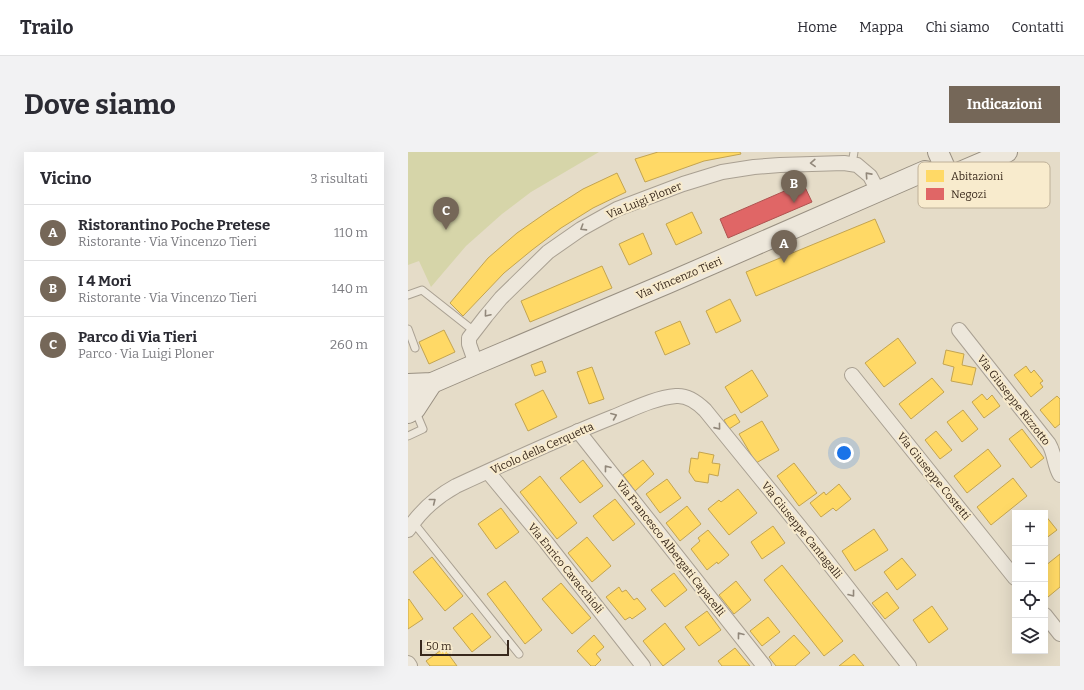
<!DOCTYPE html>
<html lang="it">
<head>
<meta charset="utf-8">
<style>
	:root { --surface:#fff; --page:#f2f2f3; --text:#2b2b33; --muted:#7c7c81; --line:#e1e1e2; --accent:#756758 }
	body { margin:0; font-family:Bitter,serif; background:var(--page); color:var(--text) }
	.controls { position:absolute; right:12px; bottom:12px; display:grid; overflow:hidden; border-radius:0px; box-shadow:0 4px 16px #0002 }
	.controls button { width:36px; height:36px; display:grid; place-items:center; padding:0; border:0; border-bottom:1px solid var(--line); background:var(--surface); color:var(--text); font:20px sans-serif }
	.scale { position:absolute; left:12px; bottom:10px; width:89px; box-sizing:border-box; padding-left:4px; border:2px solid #38281b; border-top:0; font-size:11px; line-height:14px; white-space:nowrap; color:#38281b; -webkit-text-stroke:3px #f8ebcd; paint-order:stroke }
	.you { position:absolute; left:436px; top:301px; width:14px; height:14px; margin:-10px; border:3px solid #fff; border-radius:50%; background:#1a73e8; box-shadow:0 0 0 6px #1a73e833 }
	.badge { display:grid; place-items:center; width:26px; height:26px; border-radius:50%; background:var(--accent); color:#fff; font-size:13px; font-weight:700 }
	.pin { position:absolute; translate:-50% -33px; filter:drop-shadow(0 1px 2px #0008) }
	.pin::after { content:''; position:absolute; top:21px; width:14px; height:12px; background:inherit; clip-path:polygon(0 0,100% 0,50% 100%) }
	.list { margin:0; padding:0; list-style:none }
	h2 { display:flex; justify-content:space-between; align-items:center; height:52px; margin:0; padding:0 16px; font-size:17px }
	h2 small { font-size:13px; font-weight:400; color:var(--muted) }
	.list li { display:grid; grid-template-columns:26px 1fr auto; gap:12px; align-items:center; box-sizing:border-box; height:56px; padding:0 16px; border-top:1px solid var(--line) }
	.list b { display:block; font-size:15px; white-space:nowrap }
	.list p { margin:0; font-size:13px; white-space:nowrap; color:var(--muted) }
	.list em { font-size:13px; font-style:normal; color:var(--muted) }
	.icon { flex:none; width:22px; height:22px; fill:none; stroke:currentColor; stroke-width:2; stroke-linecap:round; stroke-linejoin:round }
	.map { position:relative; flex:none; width:652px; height:514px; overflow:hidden; border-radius:0px }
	header { display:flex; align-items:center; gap:24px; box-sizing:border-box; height:56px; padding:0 20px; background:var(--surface); border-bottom:1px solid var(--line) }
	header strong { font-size:19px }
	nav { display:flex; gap:22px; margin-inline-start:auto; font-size:14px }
	.intro { display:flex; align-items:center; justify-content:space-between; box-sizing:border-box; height:96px; padding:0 24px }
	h1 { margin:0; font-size:28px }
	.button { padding:10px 18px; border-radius:0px; background:var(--accent); color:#fff; font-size:14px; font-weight:700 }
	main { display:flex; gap:24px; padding:0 24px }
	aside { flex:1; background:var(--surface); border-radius:0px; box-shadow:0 4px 16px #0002 }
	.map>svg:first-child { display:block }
</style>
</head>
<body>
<header>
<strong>Trailo</strong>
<nav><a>Home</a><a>Mappa</a><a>Chi siamo</a><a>Contatti</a></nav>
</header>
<div class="intro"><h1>Dove siamo</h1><a class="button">Indicazioni</a></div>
<main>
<aside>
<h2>Vicino<small>3 risultati</small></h2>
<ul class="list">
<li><span class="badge">A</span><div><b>Ristorantino Poche Pretese</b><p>Ristorante · Via Vincenzo Tieri</p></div><em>110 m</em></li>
<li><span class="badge">B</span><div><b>I 4 Mori</b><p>Ristorante · Via Vincenzo Tieri</p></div><em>140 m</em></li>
<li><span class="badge">C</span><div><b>Parco di Via Tieri</b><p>Parco · Via Luigi Ploner</p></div><em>260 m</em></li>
</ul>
</aside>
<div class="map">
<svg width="652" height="514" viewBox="0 0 652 514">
	<rect width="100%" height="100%" fill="#e5dcc8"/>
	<polygon fill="#d6d5a9" points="0,0 191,0 123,40 94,62 58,94 23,135 11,109 0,113"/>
	<g fill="#ffd966" stroke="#c3a450">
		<polygon points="250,0 332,0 333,2 296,9 237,30 227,7"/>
		<polygon points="209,21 218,40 185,56 153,76 124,98 96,121 55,164 42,151 80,106 109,81 142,58 175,37"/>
		<polygon points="284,60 294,81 268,93 258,72"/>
		<polygon points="467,67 477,90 348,144 338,120"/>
		<polygon points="235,81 244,102 221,113 211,92"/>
		<polygon points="194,114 204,136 122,170 113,149"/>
		<polygon points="322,147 333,169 308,181 298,159"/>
		<polygon points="272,169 282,192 257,203 247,180"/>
		<polygon points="36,178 47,200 21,212 11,190"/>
		<polygon points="490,186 508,211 476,235 457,211"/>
		<polygon points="538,198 556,202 554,213 568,216 564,233 543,229 546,215 535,212"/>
		<polygon points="134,209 138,220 127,224 123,213"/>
		<polygon points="618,214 623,221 626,218 635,229 632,231 635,235 623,245 606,223"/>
		<polygon points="184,215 196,247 181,252 169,220"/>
		<polygon points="344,218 360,244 333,261 317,235"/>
		<polygon points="524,226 536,240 503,267 491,252"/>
		<polygon points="135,238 149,265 120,279 107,252"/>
		<polygon points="574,242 579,248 584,243 592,254 576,266 564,250"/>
		<polygon points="649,244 652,247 652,272 647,276 632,258"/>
		<polygon points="555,258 570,277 554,290 539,270"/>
		<polygon points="327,262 332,270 321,277 316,268"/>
		<polygon points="354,269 371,298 348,311 331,282"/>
		<polygon points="614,277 636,306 623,316 601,287"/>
		<polygon points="528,279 544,298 532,307 517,288"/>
		<polygon points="580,297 593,314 559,341 546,324"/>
		<polygon points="291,300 306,303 304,311 312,312 310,324 301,322 300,331 287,329 281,320 283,306 290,307"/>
		<polygon points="175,308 195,334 172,351 152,326"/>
		<polygon points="235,308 246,322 227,339 215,323"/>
		<polygon points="386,311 409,341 391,354 369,324"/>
		<polygon points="132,324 169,371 149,387 112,340"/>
		<polygon points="605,326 619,344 583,373 569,355"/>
		<polygon points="259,327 273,346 252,361 238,342"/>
		<polygon points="431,332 443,347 428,359 425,356 413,365 402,351 416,340 418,343"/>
		<polygon points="330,337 349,361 321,383 300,357 311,348 313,350"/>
		<polygon points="207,347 227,372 205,389 185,364"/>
		<polygon points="279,354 293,372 272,389 258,371"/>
		<polygon points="93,356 111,380 88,397 70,372"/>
		<polygon points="637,363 649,378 637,387"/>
		<polygon points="365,374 377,391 354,407 343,390"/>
		<polygon points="466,377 480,398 447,419 434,399"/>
		<polygon points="300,378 321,403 310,412 309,410 299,418 283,397 292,389 290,386"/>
		<polygon points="179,385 203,414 184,430 160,401"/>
		<polygon points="652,402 652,435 640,445 637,440 637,414"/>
		<polygon points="24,405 55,444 37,459 5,420"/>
		<polygon points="494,406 508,423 489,438 476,420"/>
		<polygon points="374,413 435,489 416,504 356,428"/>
		<polygon points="266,421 279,438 257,455 243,438"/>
		<polygon points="97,429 134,478 117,492 79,442"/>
		<polygon points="328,429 343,448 326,462 311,443"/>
		<polygon points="153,431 183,466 164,482 134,447"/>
		<polygon points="211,435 214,440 218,438 226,448 229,446 238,457 224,467 222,465 217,468 198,445"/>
		<polygon points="479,440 491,456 477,467 464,451"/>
		<polygon points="1,447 15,467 0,477 0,448"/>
		<polygon points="524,454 540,477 521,491 505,468"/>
		<polygon points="299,459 313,478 291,494 277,475"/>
		<polygon points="64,461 83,485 64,500 45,476"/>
		<polygon points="360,465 372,480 354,494 342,479"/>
		<polygon points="257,471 277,497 255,514 235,489"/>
		<polygon points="186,483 196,495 188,502 193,508 187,514 183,514 169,499"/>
		<polygon points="386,483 402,501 387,514 368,514 361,505"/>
		<polygon points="36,496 49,514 22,514 18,509"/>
		<polygon points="327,496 342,514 314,514 310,509"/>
		<polygon points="446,502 456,514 431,514"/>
	</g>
	<polygon fill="#e06666" stroke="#ae5350" points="395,31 404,50 320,86 312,67"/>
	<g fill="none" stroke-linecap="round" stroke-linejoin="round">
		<defs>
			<g id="lane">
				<polyline points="444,12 446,0"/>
				<polyline points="0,143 14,138 66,179"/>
				<polyline points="0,177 7,196"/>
				<polyline points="0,284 15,277 7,258"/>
				<polyline points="5,370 111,502"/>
			</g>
			<g id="street">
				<path d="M551 178 641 292C647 302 646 313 652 323"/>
				<polyline points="68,212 61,192 61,186 78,164 93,146 140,100 173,77 209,57 275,32 314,20 346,15 372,13 436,11 449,13 462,24 470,39"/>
				<polyline points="444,223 607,426"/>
				<polyline points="0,242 2,251 0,261"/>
				<polyline points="170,279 356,514"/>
				<polyline points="80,320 138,390 235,514"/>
				<path d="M0 378C13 358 28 345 48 334 100 310 152 286 205 265 225 257 246 246 268 244 280 243 289 250 297 258L401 386 501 514"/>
				<polyline points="637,463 652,482"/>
				<polyline points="0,511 2,514"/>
			</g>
			<g id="secondary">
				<polyline points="530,0 541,25"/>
				<polyline points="0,232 24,231 68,212 260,131 517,19 538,26 599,0"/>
				<polyline points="0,261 7,257 24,231"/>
			</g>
		</defs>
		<use href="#lane" stroke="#a9a092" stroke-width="9"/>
		<use href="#street" stroke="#a9a092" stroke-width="16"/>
		<use href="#secondary" stroke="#999082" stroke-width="22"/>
		<use href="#lane" stroke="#ede7db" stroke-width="7"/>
		<use href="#street" stroke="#ede7db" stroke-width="14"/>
		<use href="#secondary" stroke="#ede7db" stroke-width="20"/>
	</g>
	<defs><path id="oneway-chevron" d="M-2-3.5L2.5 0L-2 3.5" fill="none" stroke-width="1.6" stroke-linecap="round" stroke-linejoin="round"/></defs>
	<g stroke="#92887b">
		<use href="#oneway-chevron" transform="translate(405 11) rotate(178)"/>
		<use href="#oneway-chevron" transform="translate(460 23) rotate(-132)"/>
		<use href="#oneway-chevron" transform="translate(175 76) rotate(148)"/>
		<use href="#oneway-chevron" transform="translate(79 162) rotate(130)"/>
		<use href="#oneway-chevron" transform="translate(206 264) rotate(-22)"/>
		<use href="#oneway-chevron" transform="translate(310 275) rotate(51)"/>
		<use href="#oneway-chevron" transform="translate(199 316) rotate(-128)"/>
		<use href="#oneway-chevron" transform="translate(25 349) rotate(-38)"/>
		<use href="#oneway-chevron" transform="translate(444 442) rotate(52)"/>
		<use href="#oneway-chevron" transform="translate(332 483) rotate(-128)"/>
	</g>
	<g text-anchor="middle" stroke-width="4" stroke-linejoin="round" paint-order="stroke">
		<g font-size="11" fill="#38281b" stroke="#f8ebcd">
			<text transform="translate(236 48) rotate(-22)" y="4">Via Luigi Ploner</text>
			<text transform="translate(271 126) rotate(-23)" y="4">Via Vincenzo Tieri</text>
			<text transform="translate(606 248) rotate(52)" y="4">Via Giuseppe Rizzotto</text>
			<text transform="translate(134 296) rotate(-24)" y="4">Vicolo della Cerquetta</text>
			<text transform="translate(526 324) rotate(51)" y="4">Via Giuseppe Costetti</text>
			<text transform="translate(394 378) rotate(51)" y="4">Via Giuseppe Cantagalli</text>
			<text transform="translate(263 396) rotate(52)" y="4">Via Francesco Albergati Capacelli</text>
			<text transform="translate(158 416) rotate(51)" y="4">Via Enrico Cavacchioli</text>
		</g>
	</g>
	<rect x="510" y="10" width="132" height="46" rx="6" fill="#f8ebcd" stroke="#beb098" stroke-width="1"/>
	<rect x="518" y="18" width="18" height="12" fill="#ffd966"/>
	<rect x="518" y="36" width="18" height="12" fill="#e06666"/>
	<g font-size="11" fill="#38281b">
		<text x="543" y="28">Abitazioni</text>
		<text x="543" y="46">Negozi</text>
	</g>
</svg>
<div class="controls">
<button>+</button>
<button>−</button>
<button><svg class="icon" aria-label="locate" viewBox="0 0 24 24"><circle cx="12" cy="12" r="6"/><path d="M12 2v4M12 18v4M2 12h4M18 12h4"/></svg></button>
<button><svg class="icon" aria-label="layers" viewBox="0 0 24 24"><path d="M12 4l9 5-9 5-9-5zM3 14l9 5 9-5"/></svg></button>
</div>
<div class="scale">50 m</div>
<div class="you"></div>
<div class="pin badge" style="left:376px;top:111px">A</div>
<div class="pin badge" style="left:386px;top:51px">B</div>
<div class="pin badge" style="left:38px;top:78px">C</div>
</div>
</main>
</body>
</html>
